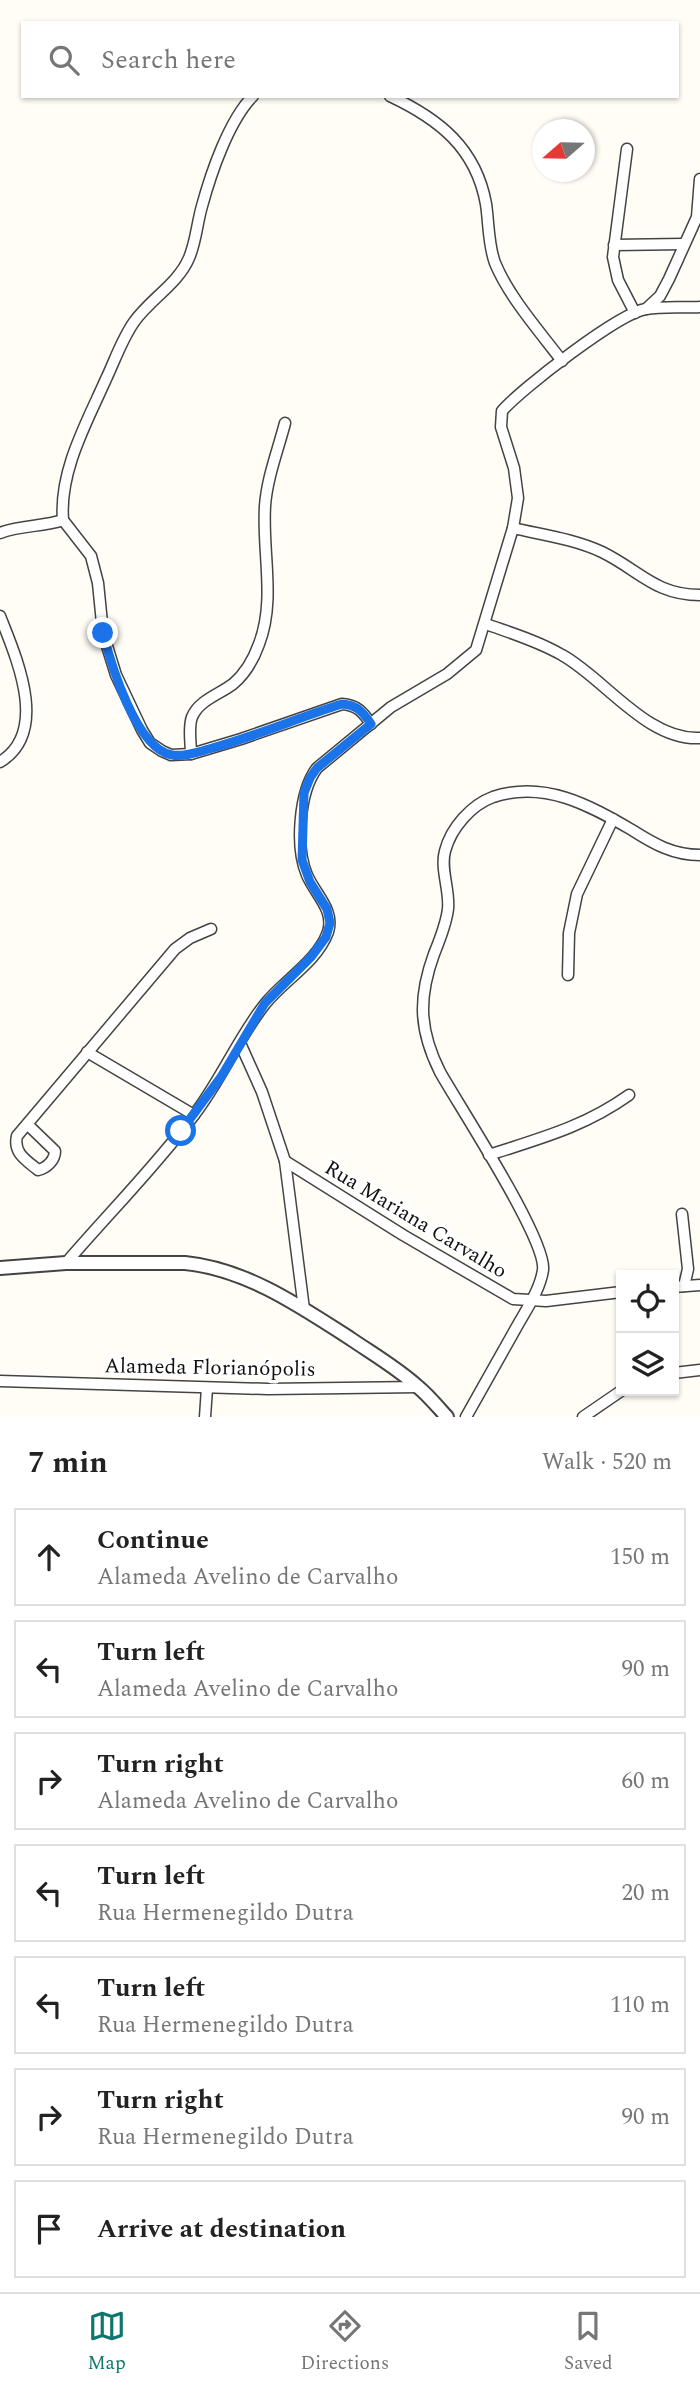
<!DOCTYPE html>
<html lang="en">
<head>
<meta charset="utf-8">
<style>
	:root { --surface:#fff; --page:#f2f2f2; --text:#222; --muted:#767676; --line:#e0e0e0; --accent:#0f766e }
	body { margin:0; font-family:Spectral,serif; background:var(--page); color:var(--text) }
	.controls { position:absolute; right:21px; bottom:21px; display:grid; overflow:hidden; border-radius:0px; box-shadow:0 2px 5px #0004 }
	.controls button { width:63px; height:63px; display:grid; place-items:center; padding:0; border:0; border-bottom:2px solid var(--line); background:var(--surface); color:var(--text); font:35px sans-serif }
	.compass { position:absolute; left:532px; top:119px; width:63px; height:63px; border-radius:50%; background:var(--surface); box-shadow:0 2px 5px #0004; rotate:250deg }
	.stop { position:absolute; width:21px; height:21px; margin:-16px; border:5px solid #1a73e8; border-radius:50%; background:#fff }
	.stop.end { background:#1a73e8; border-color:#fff; box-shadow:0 2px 7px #0008 }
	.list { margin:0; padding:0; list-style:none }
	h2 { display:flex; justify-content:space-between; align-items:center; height:91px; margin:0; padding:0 28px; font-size:30px }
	h2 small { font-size:23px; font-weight:400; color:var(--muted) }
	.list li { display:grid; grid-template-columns:46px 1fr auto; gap:21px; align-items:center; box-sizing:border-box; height:98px; margin:0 14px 14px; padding:0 14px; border:2px solid var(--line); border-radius:0px }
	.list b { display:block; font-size:26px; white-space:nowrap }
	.list p { margin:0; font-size:23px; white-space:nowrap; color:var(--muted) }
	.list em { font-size:23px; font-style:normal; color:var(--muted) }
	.icon { flex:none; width:38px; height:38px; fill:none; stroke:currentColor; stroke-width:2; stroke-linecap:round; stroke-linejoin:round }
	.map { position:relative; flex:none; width:700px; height:1417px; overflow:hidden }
	.search { position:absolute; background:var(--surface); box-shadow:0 2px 5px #0004; left:21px; right:21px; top:21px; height:77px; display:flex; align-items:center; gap:18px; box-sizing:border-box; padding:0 24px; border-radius:0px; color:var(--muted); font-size:26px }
	.sheet { height:875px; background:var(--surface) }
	nav { display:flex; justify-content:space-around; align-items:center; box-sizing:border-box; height:98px; border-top:2px solid var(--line); background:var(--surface); font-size:19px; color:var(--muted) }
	nav a { display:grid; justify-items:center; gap:4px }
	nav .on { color:var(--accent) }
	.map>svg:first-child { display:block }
</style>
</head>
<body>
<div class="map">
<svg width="700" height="1417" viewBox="0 0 700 1417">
	<rect width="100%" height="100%" fill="#fffdf5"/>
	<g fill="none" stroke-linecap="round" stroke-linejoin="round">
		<defs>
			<g id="minor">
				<path d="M390 96C439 119 476 148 486 204 489 224 488 244 495 263 509 297 540 332 562 361"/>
				<polyline points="627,149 613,257 618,280 635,313"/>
				<polyline points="614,245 684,244"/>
				<polyline points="646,309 660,296 669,279 697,217 700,179"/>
				<path d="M63 520 91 556 98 583 103 633 116 675 142 730 150 743 162 751 171 755 191 754 241 739 342 704C357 705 363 712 371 724"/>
				<path d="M63 520C59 471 87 422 106 379 115 360 122 339 134 322 150 299 178 284 189 258 196 242 197 223 202 206 211 173 229 120 253 96"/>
				<path d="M513 528C543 535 574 539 602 552 639 570 655 595 700 595"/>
				<path d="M0 533C20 525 43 527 63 520"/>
				<path d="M0 616C16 657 50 732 0 762"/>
				<path d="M486 624C511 633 538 641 562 655 604 678 647 741 700 738"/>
				<path d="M191 754C191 743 188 727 192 717 199 700 220 694 233 684 245 674 254 658 259 644 276 600 262 552 265 506 267 478 278 450 285 423"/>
				<polyline points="568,975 569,933 577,894 613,819"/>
				<polyline points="240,1043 262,1092 285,1161 304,1309"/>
				<polyline points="87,1052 194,1115"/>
				<path d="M27 1124 55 1151C55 1160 47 1168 38 1170 26 1160 13 1153 17 1136L175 949 190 938 211 929"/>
				<path d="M489 1155C541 1138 584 1127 629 1095"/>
				<polyline points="285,1161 403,1235 513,1299 546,1301 621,1292"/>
				<polyline points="682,1214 688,1269 684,1286"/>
				<path d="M66 1263C108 1214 155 1167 194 1115 221 1080 238 1038 265 1004 284 980 317 962 328 932 335 910 315 894 307 875 295 847 299 792 317 768L391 707 447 674 476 650 513 528 518 498 514 468 501 427 502 411C521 389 619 313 646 309 663 306 683 308 700 307"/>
				<polyline points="674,1287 700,1285"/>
				<polyline points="674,1373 700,1370"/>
				<polyline points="0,1381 268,1389 419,1387"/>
				<polyline points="205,1417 207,1388"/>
				<path d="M466 1417C483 1387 499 1358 516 1328 526 1310 540 1290 543 1270 547 1240 459 1106 440 1072 419 1030 418 998 434 954 440 939 446 925 448 909 450 890 440 869 445 851 451 828 471 805 493 797 544 780 589 805 632 830 654 844 673 855 700 855"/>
				<polyline points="583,1417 621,1391"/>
			</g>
			<path id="tertiary" d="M0 1268 66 1263H185C246 1269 300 1306 351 1339 373 1354 397 1368 417 1386 428 1395 437 1406 447 1417"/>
		</defs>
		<use href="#minor" stroke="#444" stroke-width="13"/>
		<use href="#tertiary" stroke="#444" stroke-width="16"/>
		<use href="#minor" stroke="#fff" stroke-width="10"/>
		<use href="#tertiary" stroke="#fff" stroke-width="12"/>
	</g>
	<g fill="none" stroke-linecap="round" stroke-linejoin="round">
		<path stroke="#1a73e8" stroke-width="9" d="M103 633C111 664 136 749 172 755 184 757 198 752 209 749 254 737 297 718 342 704 357 705 363 712 371 724L317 768 310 778 304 793 302 860 310 882 327 909 330 923 326 937 311 957 265 1003 221 1077 181 1131"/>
	</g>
	<g text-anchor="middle" stroke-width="7" stroke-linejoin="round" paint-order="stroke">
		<g font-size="21" fill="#111" stroke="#fff">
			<text transform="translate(416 1219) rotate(31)" y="7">Rua Mariana Carvalho</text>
			<text transform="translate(210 1367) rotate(1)" y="7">Alameda Florianópolis</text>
		</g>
	</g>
</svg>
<div class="controls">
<button><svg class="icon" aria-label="locate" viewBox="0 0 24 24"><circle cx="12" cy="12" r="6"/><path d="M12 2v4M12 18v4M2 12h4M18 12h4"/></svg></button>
<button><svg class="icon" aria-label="layers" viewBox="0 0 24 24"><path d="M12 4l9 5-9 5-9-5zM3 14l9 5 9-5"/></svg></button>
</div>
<svg class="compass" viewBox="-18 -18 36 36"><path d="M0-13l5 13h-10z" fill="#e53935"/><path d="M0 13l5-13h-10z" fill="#767676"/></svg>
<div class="stop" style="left:181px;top:1131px"></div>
<div class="stop end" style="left:103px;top:633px"></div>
<div class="search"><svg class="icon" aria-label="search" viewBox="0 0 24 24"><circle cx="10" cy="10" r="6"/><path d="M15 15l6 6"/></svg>Search here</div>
</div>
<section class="sheet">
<h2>7 min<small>Walk · 520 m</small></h2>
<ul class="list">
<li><svg class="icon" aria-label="ahead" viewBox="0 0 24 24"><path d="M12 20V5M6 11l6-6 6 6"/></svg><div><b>Continue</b><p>Alameda Avelino de Carvalho</p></div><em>150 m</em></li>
<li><svg class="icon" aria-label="left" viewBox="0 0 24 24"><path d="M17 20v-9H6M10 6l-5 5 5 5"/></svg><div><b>Turn left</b><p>Alameda Avelino de Carvalho</p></div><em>90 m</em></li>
<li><svg class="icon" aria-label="right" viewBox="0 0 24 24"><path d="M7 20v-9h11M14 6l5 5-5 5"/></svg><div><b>Turn right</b><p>Alameda Avelino de Carvalho</p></div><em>60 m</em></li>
<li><svg class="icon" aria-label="left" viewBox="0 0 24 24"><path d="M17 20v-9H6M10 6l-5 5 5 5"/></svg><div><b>Turn left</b><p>Rua Hermenegildo Dutra</p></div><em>20 m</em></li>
<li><svg class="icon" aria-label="left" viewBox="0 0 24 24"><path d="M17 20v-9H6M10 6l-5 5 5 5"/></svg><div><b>Turn left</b><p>Rua Hermenegildo Dutra</p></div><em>110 m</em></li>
<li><svg class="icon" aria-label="right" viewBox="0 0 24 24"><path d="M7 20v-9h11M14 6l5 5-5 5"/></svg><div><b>Turn right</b><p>Rua Hermenegildo Dutra</p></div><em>90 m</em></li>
<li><svg class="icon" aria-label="arrive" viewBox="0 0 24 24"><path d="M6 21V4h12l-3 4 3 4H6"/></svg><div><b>Arrive at destination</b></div></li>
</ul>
</section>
<nav>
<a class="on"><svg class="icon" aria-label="map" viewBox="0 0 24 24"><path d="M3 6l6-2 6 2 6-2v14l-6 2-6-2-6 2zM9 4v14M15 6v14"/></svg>Map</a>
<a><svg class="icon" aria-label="directions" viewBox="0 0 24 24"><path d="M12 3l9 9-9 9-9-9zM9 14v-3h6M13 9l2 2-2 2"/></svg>Directions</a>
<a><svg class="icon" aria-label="saved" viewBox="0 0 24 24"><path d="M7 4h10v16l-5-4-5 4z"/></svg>Saved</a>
</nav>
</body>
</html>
